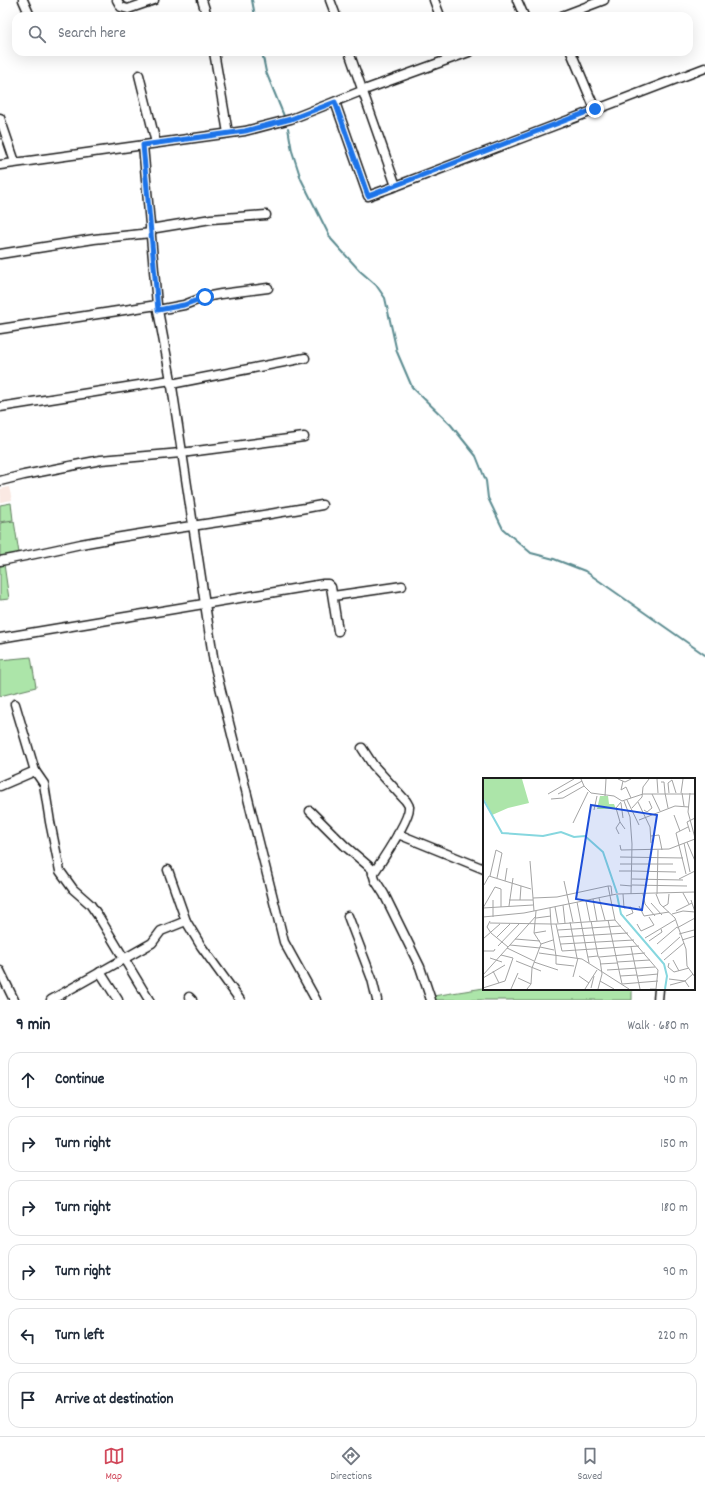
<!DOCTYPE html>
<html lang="en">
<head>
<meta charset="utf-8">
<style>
	:root { --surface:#fff; --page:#f2f2f3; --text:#1f2937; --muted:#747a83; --line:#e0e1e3; --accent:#d1495b }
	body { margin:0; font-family:Dekko,sans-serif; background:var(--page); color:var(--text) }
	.stop { position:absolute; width:12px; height:12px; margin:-9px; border:3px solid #1a73e8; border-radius:50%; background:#fff }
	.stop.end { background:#1a73e8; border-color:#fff; box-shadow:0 1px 4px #0008 }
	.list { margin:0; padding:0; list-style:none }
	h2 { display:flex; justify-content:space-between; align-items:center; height:52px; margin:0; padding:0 16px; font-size:17px }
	h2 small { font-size:13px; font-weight:400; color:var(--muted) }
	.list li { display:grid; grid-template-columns:26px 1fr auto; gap:12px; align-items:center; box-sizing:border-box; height:56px; margin:0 8px 8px; padding:0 8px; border:1px solid var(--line); border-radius:12px }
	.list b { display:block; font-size:15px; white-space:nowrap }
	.list em { font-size:13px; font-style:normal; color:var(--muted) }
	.icon { flex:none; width:22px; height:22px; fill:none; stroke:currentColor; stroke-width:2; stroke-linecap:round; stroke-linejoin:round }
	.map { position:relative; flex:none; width:705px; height:1000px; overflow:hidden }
	.search { position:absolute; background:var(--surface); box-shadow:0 4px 16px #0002; left:12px; right:12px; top:12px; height:44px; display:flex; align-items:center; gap:10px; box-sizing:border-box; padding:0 14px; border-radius:12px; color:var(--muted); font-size:15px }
	.sheet { height:436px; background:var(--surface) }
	nav { display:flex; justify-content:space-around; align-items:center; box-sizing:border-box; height:56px; border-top:1px solid var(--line); background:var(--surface); font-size:11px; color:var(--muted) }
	nav a { display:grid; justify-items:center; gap:2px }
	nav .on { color:var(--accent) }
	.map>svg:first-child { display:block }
</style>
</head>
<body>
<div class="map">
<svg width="705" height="1000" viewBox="0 0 705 1000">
	<rect width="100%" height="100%" fill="#fff"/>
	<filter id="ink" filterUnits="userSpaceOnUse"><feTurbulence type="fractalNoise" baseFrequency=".025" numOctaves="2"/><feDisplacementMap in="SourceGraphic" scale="8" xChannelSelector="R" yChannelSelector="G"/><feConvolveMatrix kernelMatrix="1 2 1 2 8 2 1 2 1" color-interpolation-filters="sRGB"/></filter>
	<g filter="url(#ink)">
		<polygon fill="#fae9e3" points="9,487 12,500 1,502 0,489"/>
		<g fill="#ace5a9" stroke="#648062">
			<polygon points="11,503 13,520 0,522 0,505"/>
			<polygon points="14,521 19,553 0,557 0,523"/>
			<polygon points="4,564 9,599 0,600 0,565"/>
			<polygon points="31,657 36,687 0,696 0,660"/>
			<polygon points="484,988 484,989 632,989 632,1000 435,1000 433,996"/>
		</g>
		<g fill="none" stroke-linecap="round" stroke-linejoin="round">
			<g stroke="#5c8c91" stroke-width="2">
				<polyline points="252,0 255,16"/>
				<polyline points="262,52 266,72 284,116"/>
				<polyline points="288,128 292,151 301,179 331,239 360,271 376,285 385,298 397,352 412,387 451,425 476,456 486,481 488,498 503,529 531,553 554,559 585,571 705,655"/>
			</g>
			<defs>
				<g id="minor">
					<polyline points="23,0 30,16"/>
					<polyline points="117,0 121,7 128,9 154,0"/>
					<polyline points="202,0 207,16"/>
					<polyline points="330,0 336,16"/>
					<polyline points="434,0 440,16"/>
					<polyline points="517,0 524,16"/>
					<polyline points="562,16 604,0"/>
					<polyline points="214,52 228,133"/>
					<polyline points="349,52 396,186 705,68"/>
					<polyline points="571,52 595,109"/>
					<polyline points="139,75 156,143"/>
					<polyline points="335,102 368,196 396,186"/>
					<polyline points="0,118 15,162"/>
					<polyline points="143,145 157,305 171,380 214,663 284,942 316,1000"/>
					<polyline points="0,165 245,131 291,119 364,90 469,52"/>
					<polyline points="150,229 211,219 266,215"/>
					<polyline points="0,254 94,239 151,233"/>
					<polyline points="158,310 184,305 205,297 221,294 268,288"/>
					<polyline points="0,329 157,305"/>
					<polyline points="171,384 305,358"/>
					<polyline points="0,407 171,380"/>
					<polyline points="0,481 24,475 101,460 181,453 304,437"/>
					<path d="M0 561C27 556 54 550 81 544 161 529 242 520 322 505"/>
					<polyline points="333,596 402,586"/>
					<polyline points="0,638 323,584 328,584 331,587 338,631"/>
					<polyline points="15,704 35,771 44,784 50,822 60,871 73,889 90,904 99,917 149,1000"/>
					<path d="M362 748 373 765 406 801C407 803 409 805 409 807 410 819 381 862 373 874"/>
					<polyline points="0,786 35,771"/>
					<polyline points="310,811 345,846 372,869 375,880 384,894 420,967 431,1000"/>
					<polyline points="398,834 484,869"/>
					<polyline points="168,870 186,921 201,946 240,1000"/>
					<polyline points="348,916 372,979 377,1000"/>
					<polyline points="0,971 14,1000"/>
					<polyline points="100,972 118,1000"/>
					<polyline points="189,997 192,1000"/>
					<polyline points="51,1000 152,943 161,931 186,921"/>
					<polyline points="658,1000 659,989"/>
				</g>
			</defs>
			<use href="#minor" stroke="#1c1c1c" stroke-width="11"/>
			<use href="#minor" stroke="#fff" stroke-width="8"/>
		</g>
	</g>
	<g fill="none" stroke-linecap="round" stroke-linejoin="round" filter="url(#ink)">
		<polyline stroke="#1a73e8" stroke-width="5" points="205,297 184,305 158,310 143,145 245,131 291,119 335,102 368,196 595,109"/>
	</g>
	<g transform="translate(483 778)">
		<rect width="212" height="212" fill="#fff"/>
		<path d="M0 1H39L46 25 25 30 9 37 0 19ZM117 18H125L126 26H131L133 31H114Z" fill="#ace5a9"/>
		<path fill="none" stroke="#86d7df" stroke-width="2" d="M0 21 19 55 60 58 78 54 91 59 102 58 120 74 134 115M134 117 138 136 181 186 184 198 182 211"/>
		<path fill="none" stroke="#a4a4a4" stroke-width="1" d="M98 1 101 8 108 15 131 18 139 23 160 16H212M135 1 142 4 148 1M174 1 175 15M189 2 193 15M140 3 138 12 143 9 148 20M178 4H181L182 15M182 15 185 30M186 15 185 5 189 2M198 15 200 1M199 15 201 28M207 15 205 34 212 60M65 16 91 1M75 16 99 3M169 16 177 33M122 18 123 1M68 21 80 20 101 8M144 22 156 47M141 23 147 39 149 66 148 116M138 24 133 30 137 44 142 51M155 24 167 49 168 65M138 25 140 40M149 30 159 19 160 9 166 1M111 32 114 18M161 32 164 34 169 30 166 23M191 37 197 53M156 42 192 28 206 29M90 45 105 14M207 54 204 44 212 40M136 56 133 50 137 44M168 58 176 57 179 72M204 64 212 83M201 65 207 94M137 67 138 72 186 71 212 61M137 79 200 80M47 83 50 120M137 86H190M24 90 22 103 48 111M136 93H149M149 93 193 94M203 96 193 55 205 49M7 98 13 72 19 75 14 100M149 101 200 102M196 101 212 93M81 103 90 144M1 107 6 98 22 103M137 107 149 108M149 107 204 108M125 108H128L129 117M200 115 206 126M140 116 141 130 148 129 150 135 143 138M160 116 162 126 172 138M173 116 177 126 192 140 203 171 204 188 212 199M174 116 175 72M116 120 122 142M110 121 114 143M10 122V139M26 122H50M37 122 38 108M103 123 107 143M94 124 106 185M168 125 179 137M80 127 82 145M26 128 30 100M156 128 161 138 186 134M72 129 75 145M180 129 185 126 186 116M0 130 50 127M0 130 12 109 18 111V129M67 130 68 146H73L79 173M51 133 50 120 74 119 125 108 132 142 175 192 173 211H167M193 133 209 125M189 136 200 133 212 134 208 122M0 139 41 135 134 116 212 114M53 140 68 138M125 142 139 206M7 143 4 149 8 155 25 169M108 143 115 178M87 144 94 180M7 145 68 146 73 178M73 146 132 142M154 146 158 153 171 147 166 139M194 150 212 140M75 152 138 148M51 155 63 153M196 156 211 152M76 159 145 155M13 160 27 146M162 160 192 142M0 161 17 146M32 161 57 163M199 162 212 158M166 163 179 154 178 151M58 166 70 162M78 166 151 162M174 166 194 149M27 167 57 170M15 168 36 146M57 169 71 172M148 169 157 211M24 170 51 183M0 173H11L12 171M79 173 156 168M56 175 99 181 146 211M178 176 197 159M73 178V186L91 188M105 179 115 178 117 182 119 196 115 211M116 179 162 175M7 180 19 184M181 182 201 165M190 182 196 193M33 183 58 193M51 184 75 192M134 184 167 182M186 185 185 189 191 194 206 190M117 186 134 185M124 192 172 189M10 193 16 205M0 197 53 138M96 198 106 205M137 198 154 197M154 198 175 196M90 199 95 180M0 200 22 187M35 200 48 206M186 201 202 203 210 196M117 203 131 211M139 206 175 203M187 207 202 203 206 209M0 210 22 203 30 180 18 177M108 210 111 198M28 211 35 195M44 211 48 206 49 190 58 166 51 155 53 133M102 211 114 192"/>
		<path fill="#1d4ed8" fill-opacity="0.15" stroke="#1d4ed8" stroke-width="2" d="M108 27 174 37 159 132 93 121Z"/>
		<rect width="212" height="212" fill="none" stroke="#1c1c1c" stroke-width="2"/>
	</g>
</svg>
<div class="stop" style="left:205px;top:297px"></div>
<div class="stop end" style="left:595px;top:109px"></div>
<div class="search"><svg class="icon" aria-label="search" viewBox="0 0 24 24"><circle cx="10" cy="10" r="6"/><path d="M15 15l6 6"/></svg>Search here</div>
</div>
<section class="sheet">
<h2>9 min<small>Walk · 680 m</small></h2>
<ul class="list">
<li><svg class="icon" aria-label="ahead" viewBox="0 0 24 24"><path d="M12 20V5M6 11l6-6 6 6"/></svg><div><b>Continue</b></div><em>40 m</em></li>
<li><svg class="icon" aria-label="right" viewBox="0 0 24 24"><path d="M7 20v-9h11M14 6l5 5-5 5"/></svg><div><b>Turn right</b></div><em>150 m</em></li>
<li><svg class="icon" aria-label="right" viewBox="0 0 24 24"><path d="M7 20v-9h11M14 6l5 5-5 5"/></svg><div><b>Turn right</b></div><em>180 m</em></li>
<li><svg class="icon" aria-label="right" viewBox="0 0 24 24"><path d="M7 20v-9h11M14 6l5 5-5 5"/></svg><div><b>Turn right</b></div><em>90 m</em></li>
<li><svg class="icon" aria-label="left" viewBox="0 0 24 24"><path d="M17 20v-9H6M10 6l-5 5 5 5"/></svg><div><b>Turn left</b></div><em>220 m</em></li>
<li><svg class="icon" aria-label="arrive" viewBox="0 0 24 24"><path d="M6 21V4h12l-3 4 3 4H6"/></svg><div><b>Arrive at destination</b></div></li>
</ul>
</section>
<nav>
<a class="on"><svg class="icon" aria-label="map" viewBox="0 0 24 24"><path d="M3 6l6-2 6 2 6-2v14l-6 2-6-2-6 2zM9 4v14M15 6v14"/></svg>Map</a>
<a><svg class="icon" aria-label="directions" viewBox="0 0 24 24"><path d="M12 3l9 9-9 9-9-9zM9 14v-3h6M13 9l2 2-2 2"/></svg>Directions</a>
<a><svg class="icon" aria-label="saved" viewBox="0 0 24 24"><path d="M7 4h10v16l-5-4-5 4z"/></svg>Saved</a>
</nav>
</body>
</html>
